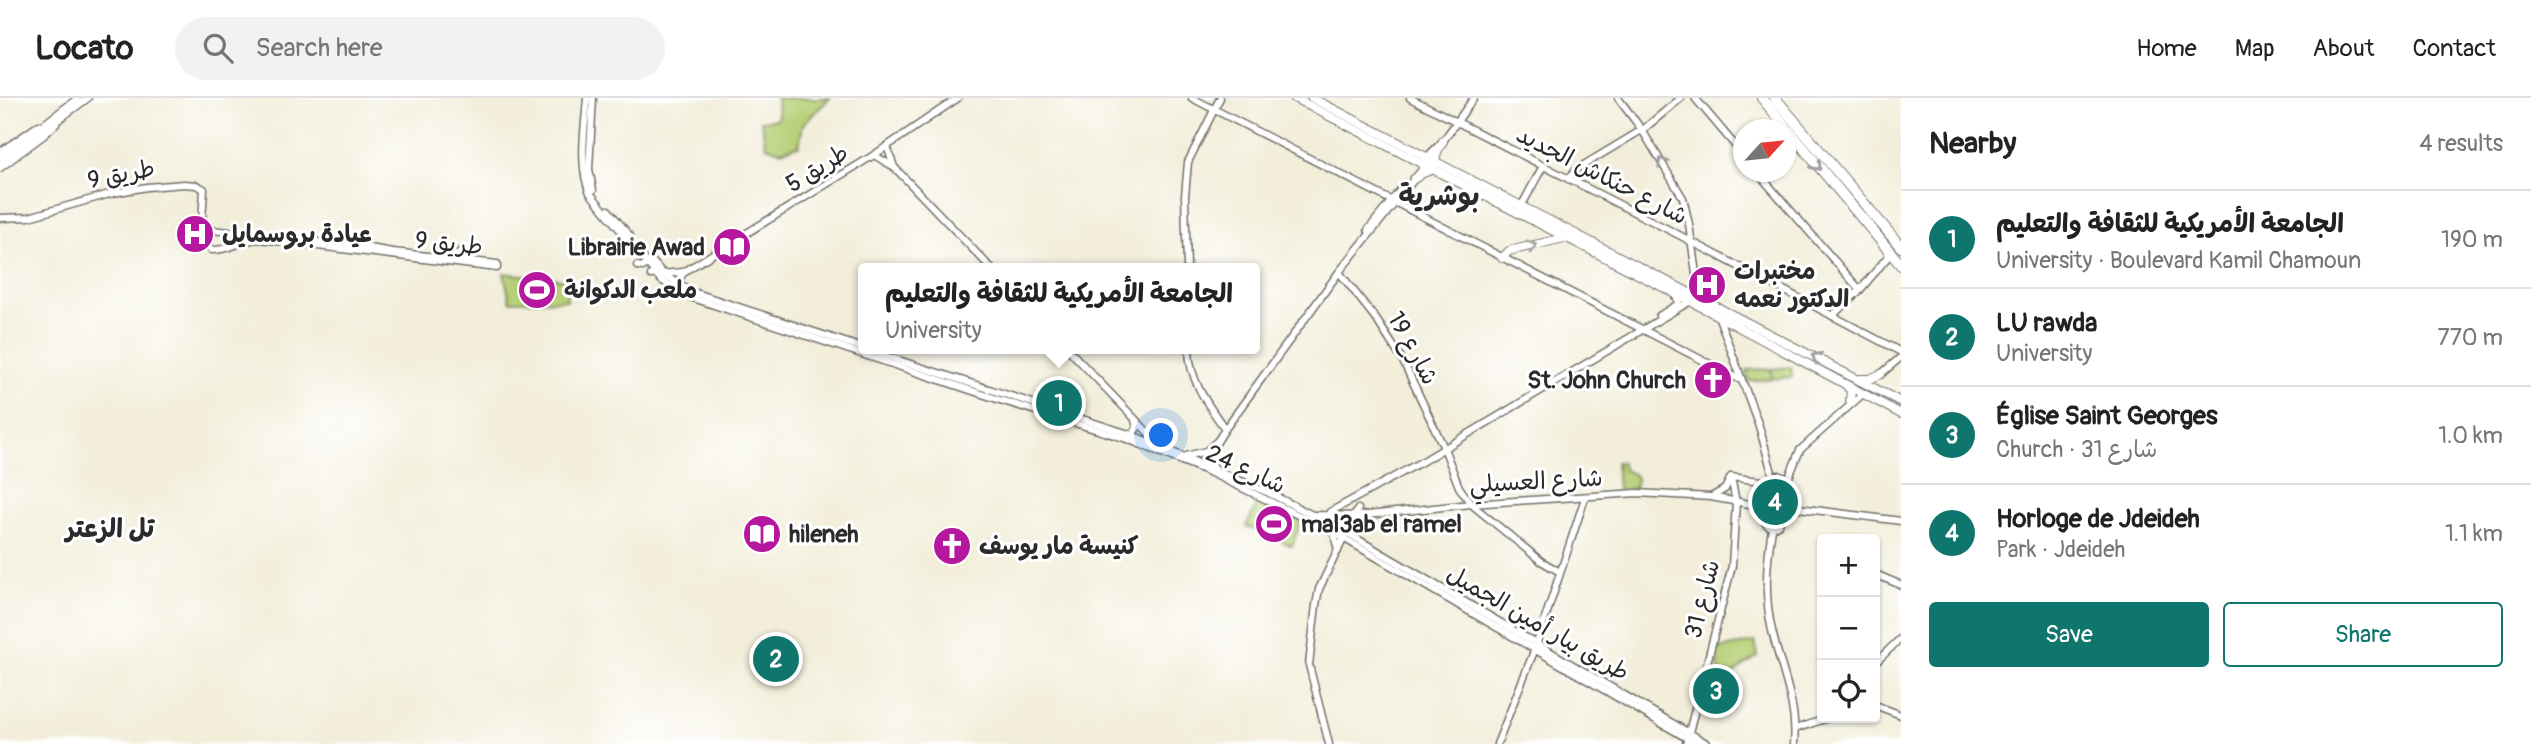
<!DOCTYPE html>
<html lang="en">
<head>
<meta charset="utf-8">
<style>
	:root { --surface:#fff; --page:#f2f2f2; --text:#222; --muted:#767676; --line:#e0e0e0; --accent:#0f766e }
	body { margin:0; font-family:Pangolin,"Playpen Sans Arabic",sans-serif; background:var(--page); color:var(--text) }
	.controls { position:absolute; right:21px; bottom:21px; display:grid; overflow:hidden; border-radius:7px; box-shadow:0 2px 5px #0004 }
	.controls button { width:63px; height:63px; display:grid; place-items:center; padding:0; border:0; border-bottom:2px solid var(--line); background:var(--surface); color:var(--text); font:35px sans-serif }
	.compass { position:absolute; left:1733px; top:21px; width:63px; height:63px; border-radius:50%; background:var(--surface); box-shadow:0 2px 5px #0004; rotate:63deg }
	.you { position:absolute; left:1162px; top:338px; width:24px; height:24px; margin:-18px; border:5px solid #fff; border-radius:50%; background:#1a73e8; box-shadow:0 0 0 10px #1a73e833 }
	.badge { display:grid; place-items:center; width:46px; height:46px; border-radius:50%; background:var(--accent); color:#fff; font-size:23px; font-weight:700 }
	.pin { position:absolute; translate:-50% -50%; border:4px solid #fff; box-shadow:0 2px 7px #0006 }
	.popup { position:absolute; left:858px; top:165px; width:402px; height:91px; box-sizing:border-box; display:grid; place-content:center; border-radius:7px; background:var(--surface); filter:drop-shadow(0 2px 5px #0005); font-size:23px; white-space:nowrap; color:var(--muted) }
	.popup b { font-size:26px; color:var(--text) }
	.popup::after { content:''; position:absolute; left:50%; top:100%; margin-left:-14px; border:14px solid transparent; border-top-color:var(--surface) }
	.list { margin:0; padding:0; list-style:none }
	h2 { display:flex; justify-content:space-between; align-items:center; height:91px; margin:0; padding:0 28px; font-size:30px }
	h2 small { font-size:23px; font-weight:400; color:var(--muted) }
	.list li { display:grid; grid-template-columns:46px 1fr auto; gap:21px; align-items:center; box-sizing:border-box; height:98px; padding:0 28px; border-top:2px solid var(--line) }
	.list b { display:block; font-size:26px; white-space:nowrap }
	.list p { margin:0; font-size:23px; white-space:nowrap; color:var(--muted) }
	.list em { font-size:23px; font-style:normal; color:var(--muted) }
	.actions { display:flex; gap:14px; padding:21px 28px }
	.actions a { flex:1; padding:16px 0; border:2px solid var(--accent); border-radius:7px; text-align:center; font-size:24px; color:var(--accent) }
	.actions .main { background:var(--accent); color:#fff }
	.icon { flex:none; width:38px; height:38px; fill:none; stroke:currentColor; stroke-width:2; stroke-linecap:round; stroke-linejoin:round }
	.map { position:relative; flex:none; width:1901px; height:646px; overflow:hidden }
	header { display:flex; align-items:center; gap:42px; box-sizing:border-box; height:98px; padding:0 35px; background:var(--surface); border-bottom:2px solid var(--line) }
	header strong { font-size:33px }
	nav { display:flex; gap:38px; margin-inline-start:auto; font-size:24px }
	.search { width:490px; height:63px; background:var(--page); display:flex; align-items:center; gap:18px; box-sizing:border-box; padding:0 24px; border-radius:38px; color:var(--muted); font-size:26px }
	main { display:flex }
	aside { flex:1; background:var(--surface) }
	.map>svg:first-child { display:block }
</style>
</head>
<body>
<header>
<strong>Locato</strong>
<div class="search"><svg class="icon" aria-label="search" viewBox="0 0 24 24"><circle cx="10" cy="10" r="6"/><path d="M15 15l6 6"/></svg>Search here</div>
<nav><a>Home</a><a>Map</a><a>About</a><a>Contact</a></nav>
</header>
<main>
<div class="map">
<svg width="1901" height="646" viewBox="0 0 1901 646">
	<rect width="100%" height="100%" fill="#fff"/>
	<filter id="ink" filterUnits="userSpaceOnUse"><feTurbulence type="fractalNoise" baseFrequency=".0143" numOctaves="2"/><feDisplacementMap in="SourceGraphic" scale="14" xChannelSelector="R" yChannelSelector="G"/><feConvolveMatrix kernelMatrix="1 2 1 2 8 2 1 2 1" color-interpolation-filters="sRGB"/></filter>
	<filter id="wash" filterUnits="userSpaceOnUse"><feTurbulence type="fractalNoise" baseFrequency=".00686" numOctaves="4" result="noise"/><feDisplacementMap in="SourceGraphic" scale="28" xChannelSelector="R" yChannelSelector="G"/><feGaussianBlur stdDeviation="1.57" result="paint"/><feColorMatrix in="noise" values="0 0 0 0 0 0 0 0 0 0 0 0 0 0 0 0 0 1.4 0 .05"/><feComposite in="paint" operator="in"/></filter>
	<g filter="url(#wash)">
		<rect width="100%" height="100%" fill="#f3eeda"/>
		<g fill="#b5cf74" stroke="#707d50" stroke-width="2">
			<polygon points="777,0 830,0 803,26 799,48 780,53 766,48 761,23 778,21"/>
			<polygon points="504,175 566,182 567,202 510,203"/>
			<polygon points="1791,269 1792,279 1748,283 1747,272 1770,271 1772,279 1772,271"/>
			<polygon points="1616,364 1621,364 1624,372 1633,376 1636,380 1635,390 1618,392"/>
			<polygon points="1775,383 1781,386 1777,422 1773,425 1769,421"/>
			<polygon points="1259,403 1301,423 1292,448 1246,428"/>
			<polygon points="1755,544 1758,558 1722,583 1714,552"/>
		</g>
	</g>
	<g filter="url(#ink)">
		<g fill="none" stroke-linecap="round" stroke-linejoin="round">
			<defs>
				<g id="tertiary">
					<polyline points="1192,0 1741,282"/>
					<polyline points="1410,0 1679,137 1901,254"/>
					<polyline points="1695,0 1744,58"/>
					<polyline points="887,48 894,69"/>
					<polyline points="0,54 39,27"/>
					<polyline points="874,57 894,69 991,170"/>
					<polyline points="1425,61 1443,43 1474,0"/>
					<polyline points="0,70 44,37 56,26"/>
					<polyline points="1757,74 1860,192"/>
					<polyline points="1568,81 1577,71 1645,30 1681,0"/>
					<polyline points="1522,107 1543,68"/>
					<path d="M0 120 29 119 113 95 147 89 184 86 196 87 204 91 202 123 198 132 202 141 212 152C229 153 243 141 260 141L497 170V166L393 154 357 148 212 132 204 129 202 123"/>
					<polyline points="1368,132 1405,86"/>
					<polyline points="445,159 456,157 462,152"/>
					<polyline points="1187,170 1185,98 1188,64 1220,0"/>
					<polyline points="1339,174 1376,221 1403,263 1444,350 1459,389 1471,406 1541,463 1560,474"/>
					<polyline points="1659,218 1678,206 1679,204 1674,196"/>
					<polyline points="1832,218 1860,192 1891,155"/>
					<polyline points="1719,220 1759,328 1773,378"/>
					<polyline points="1068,251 1161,348"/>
					<path d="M1189 251C1189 282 1208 307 1225 331"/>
					<polyline points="1881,276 1901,259"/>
					<polyline points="1186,358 1206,353 1216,344"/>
					<polyline points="1203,366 1225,331 1339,174 1428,64"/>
					<path d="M1779 377 1784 380C1788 393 1784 413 1779 426L1772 430 1766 426 1765 420 1768 384 1771 379Z"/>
					<polyline points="1786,386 1800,352 1864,295"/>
					<polyline points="1713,398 1725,391 1731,379 1768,384"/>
					<polyline points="1783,408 1901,423"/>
					<polyline points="1330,414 1423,363 1694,201 1698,190 1689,126 1683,100 1642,32 1618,0"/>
					<polyline points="1315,417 1358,418 1471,406 1637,395 1711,399 1766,409"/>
					<path d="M1772 430C1767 463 1764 495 1771 528 1779 568 1798 604 1794 646"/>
					<polyline points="1875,476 1901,487"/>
					<polyline points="1875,565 1901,540"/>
					<polyline points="1875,607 1901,617"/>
					<polyline points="1795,631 1828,620"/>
					<polyline points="1329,646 1309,567 1316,507 1319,491 1358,411"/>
					<polyline points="1497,646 1535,551 1585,400"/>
					<polyline points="1686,646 1732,468 1736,404 1731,379"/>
				</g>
				<g id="secondary">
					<path d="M587 0C585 29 578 68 590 95L661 182 687 198 1000 302 1127 341 1209 374 1333 434 1697 646"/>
					<polyline points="593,0 589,71 593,92"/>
					<polyline points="0,60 78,0"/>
					<polyline points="0,65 88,0"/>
					<polyline points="608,112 630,138"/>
					<polyline points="651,162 664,177 693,194 863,250"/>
					<polyline points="637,168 643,169 649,165"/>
					<polyline points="651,177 683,174"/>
					<polyline points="675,187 685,173 874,57 958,0"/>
					<polyline points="864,251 1132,337 1269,395 1342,432 1708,646"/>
					<polyline points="1132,337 1137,330 1135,322"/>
					<polyline points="1214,353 1212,366 1216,371"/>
					<polyline points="1334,435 1338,453"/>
				</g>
				<g id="trunk">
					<polyline points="1294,0 1692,204 1901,316"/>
					<polyline points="1312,0 1901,304"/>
					<polyline points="1434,67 1437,54 1443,43"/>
					<polyline points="1414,81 1423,75 1434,71"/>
					<polyline points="1502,160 1509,153 1564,140"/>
					<polyline points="1861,281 1870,281 1881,276"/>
					<polyline points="1846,287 1851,293 1850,303"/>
				</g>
				<g id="motorway">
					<polyline points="1762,0 1901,167"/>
					<polyline points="1775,0 1901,149"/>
				</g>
			</defs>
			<use href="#tertiary" stroke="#716f68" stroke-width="9"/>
			<use href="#secondary" stroke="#716f68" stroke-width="9"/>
			<use href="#trunk" stroke="#716f68" stroke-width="10"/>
			<use href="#motorway" stroke="#716f68" stroke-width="12"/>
			<use href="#tertiary" stroke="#fff" stroke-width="6"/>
			<use href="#secondary" stroke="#fff" stroke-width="6"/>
			<use href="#trunk" stroke="#fff" stroke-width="8"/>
			<use href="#motorway" stroke="#fff" stroke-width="10"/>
		</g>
		<defs><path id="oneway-chevron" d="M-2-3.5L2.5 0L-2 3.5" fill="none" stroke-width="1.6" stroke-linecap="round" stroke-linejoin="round" transform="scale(1.75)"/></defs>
		<g stroke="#a0a0a0">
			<use href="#oneway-chevron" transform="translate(1662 64) rotate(-123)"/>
			<use href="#oneway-chevron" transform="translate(1817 68) rotate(48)"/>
			<use href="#oneway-chevron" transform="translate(1532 148) rotate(-14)"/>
			<use href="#oneway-chevron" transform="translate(1816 259) rotate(-153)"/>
		</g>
	</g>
	<defs>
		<symbol id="hospital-disc" viewBox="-11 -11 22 22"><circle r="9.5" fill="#b5179e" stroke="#fff"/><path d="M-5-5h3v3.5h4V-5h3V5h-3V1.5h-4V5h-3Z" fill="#fff"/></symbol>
		<symbol id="library-disc" viewBox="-11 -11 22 22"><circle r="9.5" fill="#b5179e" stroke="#fff"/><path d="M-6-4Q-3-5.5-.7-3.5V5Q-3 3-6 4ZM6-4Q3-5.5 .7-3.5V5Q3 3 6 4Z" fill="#fff"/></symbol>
		<symbol id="stadium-disc" viewBox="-11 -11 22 22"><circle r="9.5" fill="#b5179e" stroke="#fff"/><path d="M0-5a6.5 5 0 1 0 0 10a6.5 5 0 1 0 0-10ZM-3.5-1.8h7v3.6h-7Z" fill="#fff"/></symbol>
		<symbol id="church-disc" viewBox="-11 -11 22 22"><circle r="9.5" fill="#b5179e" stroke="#fff"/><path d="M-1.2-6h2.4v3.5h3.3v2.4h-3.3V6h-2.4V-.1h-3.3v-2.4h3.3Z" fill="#fff"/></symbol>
	</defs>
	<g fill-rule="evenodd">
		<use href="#hospital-disc" x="173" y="114" width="44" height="44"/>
		<use href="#library-disc" x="710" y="127" width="44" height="44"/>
		<use href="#hospital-disc" x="1685" y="165" width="44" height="44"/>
		<use href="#stadium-disc" x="515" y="170" width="44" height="44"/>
		<use href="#church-disc" x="1691" y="260" width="44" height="44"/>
		<use href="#stadium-disc" x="1252" y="404" width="44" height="44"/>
		<use href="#library-disc" x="740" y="414" width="44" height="44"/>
		<use href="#church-disc" x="930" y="426" width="44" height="44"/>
	</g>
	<g text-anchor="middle" stroke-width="6" stroke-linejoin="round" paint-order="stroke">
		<g font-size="24" fill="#2b2b2b" stroke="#fff">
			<text transform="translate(817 70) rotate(-32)" y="8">طريق 5</text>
			<text transform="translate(121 76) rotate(-11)" y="8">طريق 9</text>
			<text transform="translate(1602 77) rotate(27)" y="8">شارع حنكاش الجديد</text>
			<text transform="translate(449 145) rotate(6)" y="8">9 طريق</text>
			<text transform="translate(1413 250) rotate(61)" y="8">شارع 19</text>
			<text transform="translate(1246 371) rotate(25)" y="8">شارع 24</text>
			<text transform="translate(1536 383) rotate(-3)" y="8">شارع العسيلي</text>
			<text transform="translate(1702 501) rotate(-76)" y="8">شارع 31</text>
			<text transform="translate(1538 525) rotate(30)" y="8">طريق بيار أمين الجميل</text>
		</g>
		<g font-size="24" font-weight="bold" fill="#2b2b2b" stroke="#fff" text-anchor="start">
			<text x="222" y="144">عيادة بروسمايل</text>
			<text x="705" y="157" text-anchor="end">Librairie Awad</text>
			<text x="1734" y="181">مختبرات<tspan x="1734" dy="28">الدكتور نعمه</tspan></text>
			<text x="564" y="200">ملعب الدكوانة</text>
			<text x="1686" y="290" text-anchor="end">St. John Church</text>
			<text x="1301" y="434">mal3ab el ramel</text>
			<text x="789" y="444">hileneh</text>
			<text x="979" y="456">كنيسة مار يوسف</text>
		</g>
		<g font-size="26" font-weight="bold" fill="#2b2b2b" stroke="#fff">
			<text x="110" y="439">تل الزعتر</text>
		</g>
		<g font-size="28" font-weight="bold" fill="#2b2b2b" stroke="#fff">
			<text x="1439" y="107">بوشرية</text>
		</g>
	</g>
</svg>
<div class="controls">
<button>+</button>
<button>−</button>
<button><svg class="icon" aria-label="locate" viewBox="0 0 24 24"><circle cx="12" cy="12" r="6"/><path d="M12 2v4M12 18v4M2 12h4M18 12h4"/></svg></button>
</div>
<svg class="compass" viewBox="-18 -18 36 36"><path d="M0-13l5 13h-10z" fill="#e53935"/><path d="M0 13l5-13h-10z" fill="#767676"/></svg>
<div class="you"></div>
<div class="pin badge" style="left:1059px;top:305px">1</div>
<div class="popup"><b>الجامعة الأمريكية للثقافة والتعليم</b>University</div>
<div class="pin badge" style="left:776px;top:561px">2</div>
<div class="pin badge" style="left:1716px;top:593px">3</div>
<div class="pin badge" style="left:1775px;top:404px">4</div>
</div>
<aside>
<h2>Nearby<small>4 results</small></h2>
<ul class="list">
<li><span class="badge">1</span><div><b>الجامعة الأمريكية للثقافة والتعليم</b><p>University · Boulevard Kamil Chamoun</p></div><em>190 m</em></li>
<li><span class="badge">2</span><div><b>LU rawda</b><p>University</p></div><em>770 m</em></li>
<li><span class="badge">3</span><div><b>Église Saint Georges</b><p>Church · شارع 31</p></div><em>1.0 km</em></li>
<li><span class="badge">4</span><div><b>Horloge de Jdeideh</b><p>Park · Jdeideh</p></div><em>1.1 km</em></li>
</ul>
<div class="actions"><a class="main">Save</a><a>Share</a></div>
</aside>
</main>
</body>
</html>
